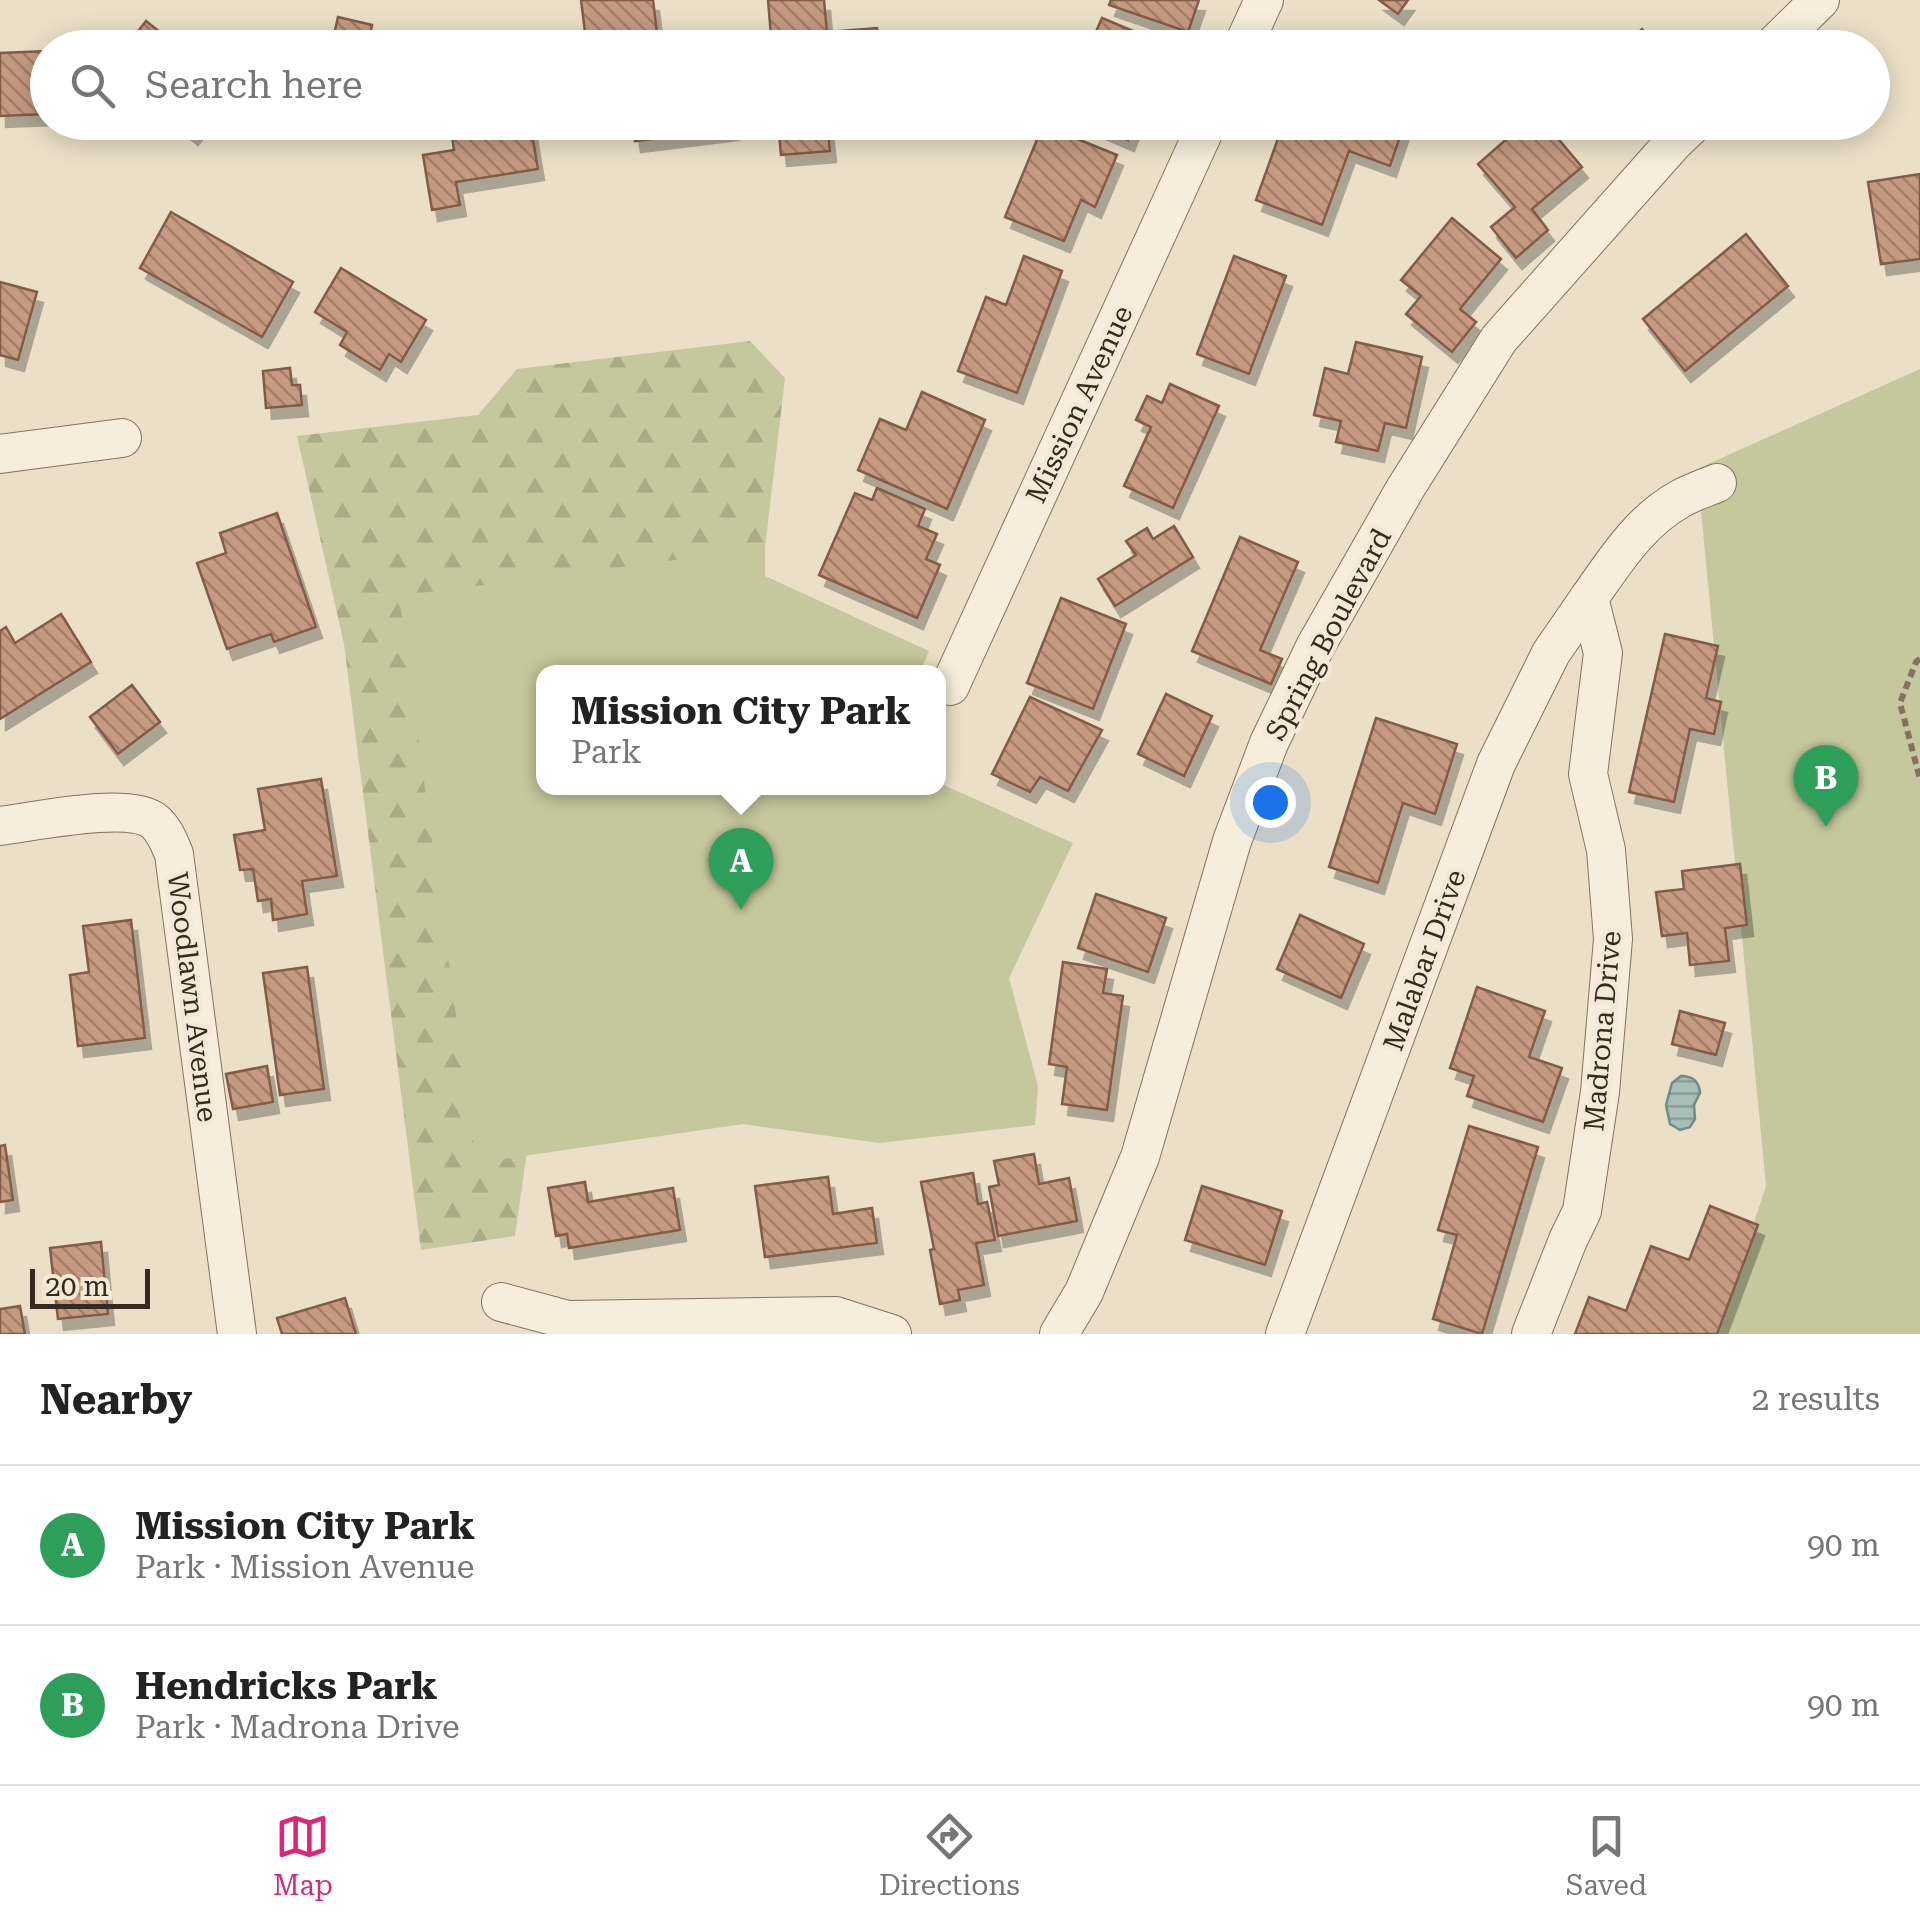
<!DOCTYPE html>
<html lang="en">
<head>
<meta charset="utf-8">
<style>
	:root { --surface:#fff; --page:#f2f2f2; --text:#222; --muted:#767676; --line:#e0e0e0; --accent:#db2777 }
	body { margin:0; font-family:"Roboto Serif",serif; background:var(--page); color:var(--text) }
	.scale { position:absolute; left:30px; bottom:25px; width:120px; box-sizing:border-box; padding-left:10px; border:5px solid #362a20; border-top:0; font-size:28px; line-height:35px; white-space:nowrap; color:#362a20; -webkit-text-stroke:8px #f3e9d6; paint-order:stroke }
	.you { position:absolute; left:1270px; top:802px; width:35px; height:35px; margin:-25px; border:8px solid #fff; border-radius:50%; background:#1a73e8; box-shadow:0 0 0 15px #1a73e833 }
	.badge { display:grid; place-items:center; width:65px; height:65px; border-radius:50%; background:var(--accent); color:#fff; font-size:32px; font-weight:700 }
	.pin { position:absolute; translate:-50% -82px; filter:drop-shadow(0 2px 5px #0008) }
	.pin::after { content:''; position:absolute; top:52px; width:35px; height:30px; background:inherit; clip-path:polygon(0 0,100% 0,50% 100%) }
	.popup { position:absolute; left:536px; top:665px; width:410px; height:130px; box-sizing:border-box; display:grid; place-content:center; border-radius:20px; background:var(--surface); filter:drop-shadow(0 2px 8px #0005); font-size:32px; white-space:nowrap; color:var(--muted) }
	.popup b { font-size:38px; color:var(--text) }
	.popup::after { content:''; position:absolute; left:50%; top:100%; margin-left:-20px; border:20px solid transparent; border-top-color:var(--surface) }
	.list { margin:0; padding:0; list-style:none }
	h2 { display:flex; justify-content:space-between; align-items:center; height:130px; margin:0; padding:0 40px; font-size:42px }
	h2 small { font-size:32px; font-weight:400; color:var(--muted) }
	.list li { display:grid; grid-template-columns:65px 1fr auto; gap:30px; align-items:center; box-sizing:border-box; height:160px; padding:0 40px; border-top:2px solid var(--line) }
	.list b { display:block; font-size:38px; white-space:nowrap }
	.list p { margin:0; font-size:32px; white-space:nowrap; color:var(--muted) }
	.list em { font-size:32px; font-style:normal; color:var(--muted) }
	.icon { flex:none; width:55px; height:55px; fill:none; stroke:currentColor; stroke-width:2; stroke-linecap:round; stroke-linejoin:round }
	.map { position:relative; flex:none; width:1920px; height:1334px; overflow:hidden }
	.search { position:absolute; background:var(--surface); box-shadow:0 5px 25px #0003; left:30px; right:30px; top:30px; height:110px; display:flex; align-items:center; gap:25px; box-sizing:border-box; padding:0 35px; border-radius:55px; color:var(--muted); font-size:38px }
	.sheet { height:450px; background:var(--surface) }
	nav { display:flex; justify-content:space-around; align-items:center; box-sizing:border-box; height:140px; border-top:2px solid var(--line); background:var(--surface); font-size:28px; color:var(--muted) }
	nav a { display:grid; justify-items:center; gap:5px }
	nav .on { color:var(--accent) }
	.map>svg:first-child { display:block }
</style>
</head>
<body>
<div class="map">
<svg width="1920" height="1334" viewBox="0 0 1920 1334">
	<defs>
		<pattern id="forest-firs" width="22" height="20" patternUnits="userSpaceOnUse" patternTransform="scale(2.5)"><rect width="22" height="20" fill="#c5c89c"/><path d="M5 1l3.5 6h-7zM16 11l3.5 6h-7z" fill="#aaac86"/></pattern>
		<pattern id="water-rules" width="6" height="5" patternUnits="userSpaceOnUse" patternTransform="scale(2.5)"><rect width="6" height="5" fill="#a8bfb7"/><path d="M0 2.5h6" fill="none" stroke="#8a9b94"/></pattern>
		<pattern id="building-back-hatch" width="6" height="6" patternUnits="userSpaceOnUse" patternTransform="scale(2.5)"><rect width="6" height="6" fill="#c69a80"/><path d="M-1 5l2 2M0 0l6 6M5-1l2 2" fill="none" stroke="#a27e68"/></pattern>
		<filter id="shadow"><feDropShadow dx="6" dy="11" stdDeviation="0" flood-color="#0004"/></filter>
	</defs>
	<rect width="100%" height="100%" fill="#ebdfc7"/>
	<polygon fill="url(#forest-firs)" points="750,341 785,378 765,548 764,576 544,672 544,788 531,1123 515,1236 421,1250 344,644 297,436 478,415 517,369"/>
	<g fill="#c5c89c">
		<polygon points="1920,369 1920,1334 1717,1334 1766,1186 1697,469"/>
		<polygon points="765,548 765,576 929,651 920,672 544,672 544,788 938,788 939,783 1073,843 1009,978 1038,1086 1035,1125 879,1143 743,1124 476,1163 399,596"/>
	</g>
	<path fill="url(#water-rules)" stroke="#6f8d84" stroke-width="2.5" d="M1681 1076C1693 1076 1699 1081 1700 1093L1694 1105 1695 1119 1690 1127 1680 1130 1670 1124 1666 1105 1672 1083Z"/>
	<g fill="url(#building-back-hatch)" stroke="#825b46" stroke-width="2.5" filter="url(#shadow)">
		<polygon points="581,0 653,0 659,48 587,48"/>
		<polygon points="768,0 824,0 827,32 877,28 879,48 772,48"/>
		<polygon points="1111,0 1199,0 1188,32 1109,5"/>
		<polygon points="1379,0 1408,0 1398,14"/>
		<polygon points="338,17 372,25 367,48 331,48"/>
		<polygon points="1102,18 1159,42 1157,48 1089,48"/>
		<polygon points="146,21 180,48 125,48"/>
		<polygon points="1642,29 1660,48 1623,48"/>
		<polygon points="48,51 48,114 0,116 0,53"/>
		<polygon points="177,122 201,122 192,134"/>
		<polygon points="450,122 530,122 538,169 456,182 460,205 432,210 423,155 454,150"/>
		<polygon points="632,122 733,122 733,129 635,141"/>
		<polygon points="778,122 827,122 830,151 781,155"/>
		<polygon points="1086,122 1135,122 1128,140"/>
		<polygon points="1284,122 1405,122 1390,166 1349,151 1322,225 1256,200"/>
		<polygon points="1526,122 1544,122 1582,167 1532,209 1548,230 1516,258 1491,227 1515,207 1478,164"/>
		<polygon points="1043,125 1117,155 1095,207 1081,200 1064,241 1005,217"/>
		<polygon points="1920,174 1920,259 1881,264 1868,182"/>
		<polygon points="171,212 293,282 262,337 140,268"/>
		<polygon points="1452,218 1501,259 1460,309 1476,322 1452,352 1406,314 1421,296 1401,280"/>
		<polygon points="1746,234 1788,286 1685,371 1643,319"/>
		<polygon points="1024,256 1062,271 1017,393 958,371 986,297 1006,305"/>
		<polygon points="1234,256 1286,276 1249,374 1197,354"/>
		<polygon points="341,268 426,320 401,362 389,354 380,370 340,345 347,332 315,312"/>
		<polygon points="0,282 37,292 18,360 0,355"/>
		<polygon points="1356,342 1422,357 1406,428 1385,423 1378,451 1336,442 1341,421 1314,415 1325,368 1348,374"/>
		<polygon points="290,368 292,385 300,385 302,405 266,408 263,371"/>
		<polygon points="1170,384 1219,406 1173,508 1124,486 1151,427 1136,420 1147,396 1162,403"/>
		<polygon points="922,392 985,420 947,509 858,470 880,419 906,430"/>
		<polygon points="877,488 925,509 918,526 937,534 926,559 940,565 917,618 819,575 855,493 872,500"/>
		<polygon points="277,513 316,627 274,642 271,634 227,649 197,563 226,553 220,533"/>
		<polygon points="1174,526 1193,557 1115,606 1098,579 1136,555 1126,541 1147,528 1153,539"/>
		<polygon points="1240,537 1298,562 1260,650 1282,659 1271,684 1192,651"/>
		<polygon points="1061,598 1126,624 1093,709 1027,683"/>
		<polygon points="61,614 91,662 0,719 0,631 6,627 15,643"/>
		<polygon points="1665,634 1718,646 1706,698 1721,702 1714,734 1690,729 1674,802 1629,792"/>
		<polygon points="132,685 160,722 118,754 90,717"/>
		<polygon points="1166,694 1212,716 1184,776 1138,754"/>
		<polygon points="1030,697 1102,730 1068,791 1040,777 1030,792 992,774"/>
		<polygon points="1376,718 1457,744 1435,814 1403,803 1378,883 1329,867"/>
		<polygon points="321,779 337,876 302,881 307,914 273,920 271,899 258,901 253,869 240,870 234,835 265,830 258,789"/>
		<polygon points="1740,864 1747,925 1725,928 1729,961 1690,965 1687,933 1662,936 1656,892 1684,889 1682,871"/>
		<polygon points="1096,894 1166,918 1148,972 1078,948"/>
		<polygon points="1300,915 1364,944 1341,998 1277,969"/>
		<polygon points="131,920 145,1038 78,1046 70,975 89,972 83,926"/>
		<polygon points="1063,962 1107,969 1103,993 1123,996 1107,1110 1062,1104 1067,1067 1049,1064"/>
		<polygon points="307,967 324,1089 280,1095 263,973"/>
		<polygon points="1477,987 1545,1011 1529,1057 1562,1068 1543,1122 1467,1096 1474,1076 1450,1068"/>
		<polygon points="1680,1011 1725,1023 1716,1055 1672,1044"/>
		<polygon points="267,1066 273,1102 233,1109 226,1074"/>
		<polygon points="1469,1126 1538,1147 1482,1334 1433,1319 1457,1235 1438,1230"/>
		<polygon points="5,1145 13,1200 0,1202 0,1146"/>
		<polygon points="1034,1154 1039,1184 1069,1178 1077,1221 998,1236 989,1187 999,1185 994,1161"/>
		<polygon points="973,1173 978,1204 987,1202 995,1240 976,1243 984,1285 958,1290 960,1300 940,1304 930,1250 934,1249 921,1182"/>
		<polygon points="828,1177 833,1214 872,1208 877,1243 765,1257 755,1186"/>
		<polygon points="585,1182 588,1202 673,1188 680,1230 569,1248 567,1234 556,1236 548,1188"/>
		<polygon points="1202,1186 1282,1211 1265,1265 1185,1240"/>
		<polygon points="1710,1206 1758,1225 1717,1334 1575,1334 1589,1297 1626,1311 1651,1246 1689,1260"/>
		<polygon points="101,1242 108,1314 58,1319 50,1248"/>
		<polygon points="345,1298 356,1334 282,1334 277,1318"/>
		<polygon points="20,1306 25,1334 0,1334 0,1309"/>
	</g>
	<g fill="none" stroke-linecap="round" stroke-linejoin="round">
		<defs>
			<g id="street">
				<polyline points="1242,48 1264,0"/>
				<polyline points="1771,48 1820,0"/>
				<polyline points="0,454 122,438"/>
				<polyline points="950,686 1208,122"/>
				<path d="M0 826C34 822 127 801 154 821 164 829 169 842 174 854L237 1334"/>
				<polyline points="501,1302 568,1320 836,1316 892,1334"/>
				<polyline points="1059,1334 1084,1292 1140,1157 1232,841 1269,743 1315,647 1405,489 1499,339 1674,142 1695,122"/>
				<polyline points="1285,1334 1496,764 1551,653 1589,598"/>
				<path d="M1531 1334 1568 1240 1582 1211 1600 1092 1613 939 1606 850 1588 774 1603 653 1589 598C1615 561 1640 521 1680 499 1692 492 1705 488 1717 483"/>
			</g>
		</defs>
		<use href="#street" stroke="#85715e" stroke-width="40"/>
		<polyline stroke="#85715e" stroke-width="6" stroke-dasharray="8 5" stroke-linecap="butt" points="1920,659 1916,662 1900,703 1920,779"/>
		<use href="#street" stroke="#f6edda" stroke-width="38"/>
	</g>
	<g text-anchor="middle" stroke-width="9" stroke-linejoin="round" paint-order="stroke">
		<g font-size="28" fill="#362a20" stroke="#f3e9d6">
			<text transform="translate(1079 404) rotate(-65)" y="10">Mission Avenue</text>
			<text transform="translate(1328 634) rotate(-62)" y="10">Spring Boulevard</text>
			<text transform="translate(1424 960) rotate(-70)" y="10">Malabar Drive</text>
			<text transform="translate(193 997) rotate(83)" y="10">Woodlawn Avenue</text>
			<text transform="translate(1602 1031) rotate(-85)" y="10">Madrona Drive</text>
		</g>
	</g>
</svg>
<div class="scale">20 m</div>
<div class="you"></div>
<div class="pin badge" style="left:741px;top:910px;background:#2e9e5b">A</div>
<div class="popup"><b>Mission City Park</b>Park</div>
<div class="pin badge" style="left:1826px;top:827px;background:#2e9e5b">B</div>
<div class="search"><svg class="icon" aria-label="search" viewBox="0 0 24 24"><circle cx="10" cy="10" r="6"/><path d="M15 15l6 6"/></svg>Search here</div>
</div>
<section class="sheet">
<h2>Nearby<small>2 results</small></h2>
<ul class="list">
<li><span class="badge" style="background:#2e9e5b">A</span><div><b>Mission City Park</b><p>Park · Mission Avenue</p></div><em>90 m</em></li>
<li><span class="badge" style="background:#2e9e5b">B</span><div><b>Hendricks Park</b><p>Park · Madrona Drive</p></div><em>90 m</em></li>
</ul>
</section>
<nav>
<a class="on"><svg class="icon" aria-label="map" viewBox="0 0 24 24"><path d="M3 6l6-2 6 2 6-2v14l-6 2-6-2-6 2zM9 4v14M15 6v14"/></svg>Map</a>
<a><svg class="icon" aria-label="directions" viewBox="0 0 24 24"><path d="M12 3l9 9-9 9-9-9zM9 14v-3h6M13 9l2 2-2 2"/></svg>Directions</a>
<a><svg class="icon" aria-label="saved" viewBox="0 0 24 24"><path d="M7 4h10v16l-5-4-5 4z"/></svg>Saved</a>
</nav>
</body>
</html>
